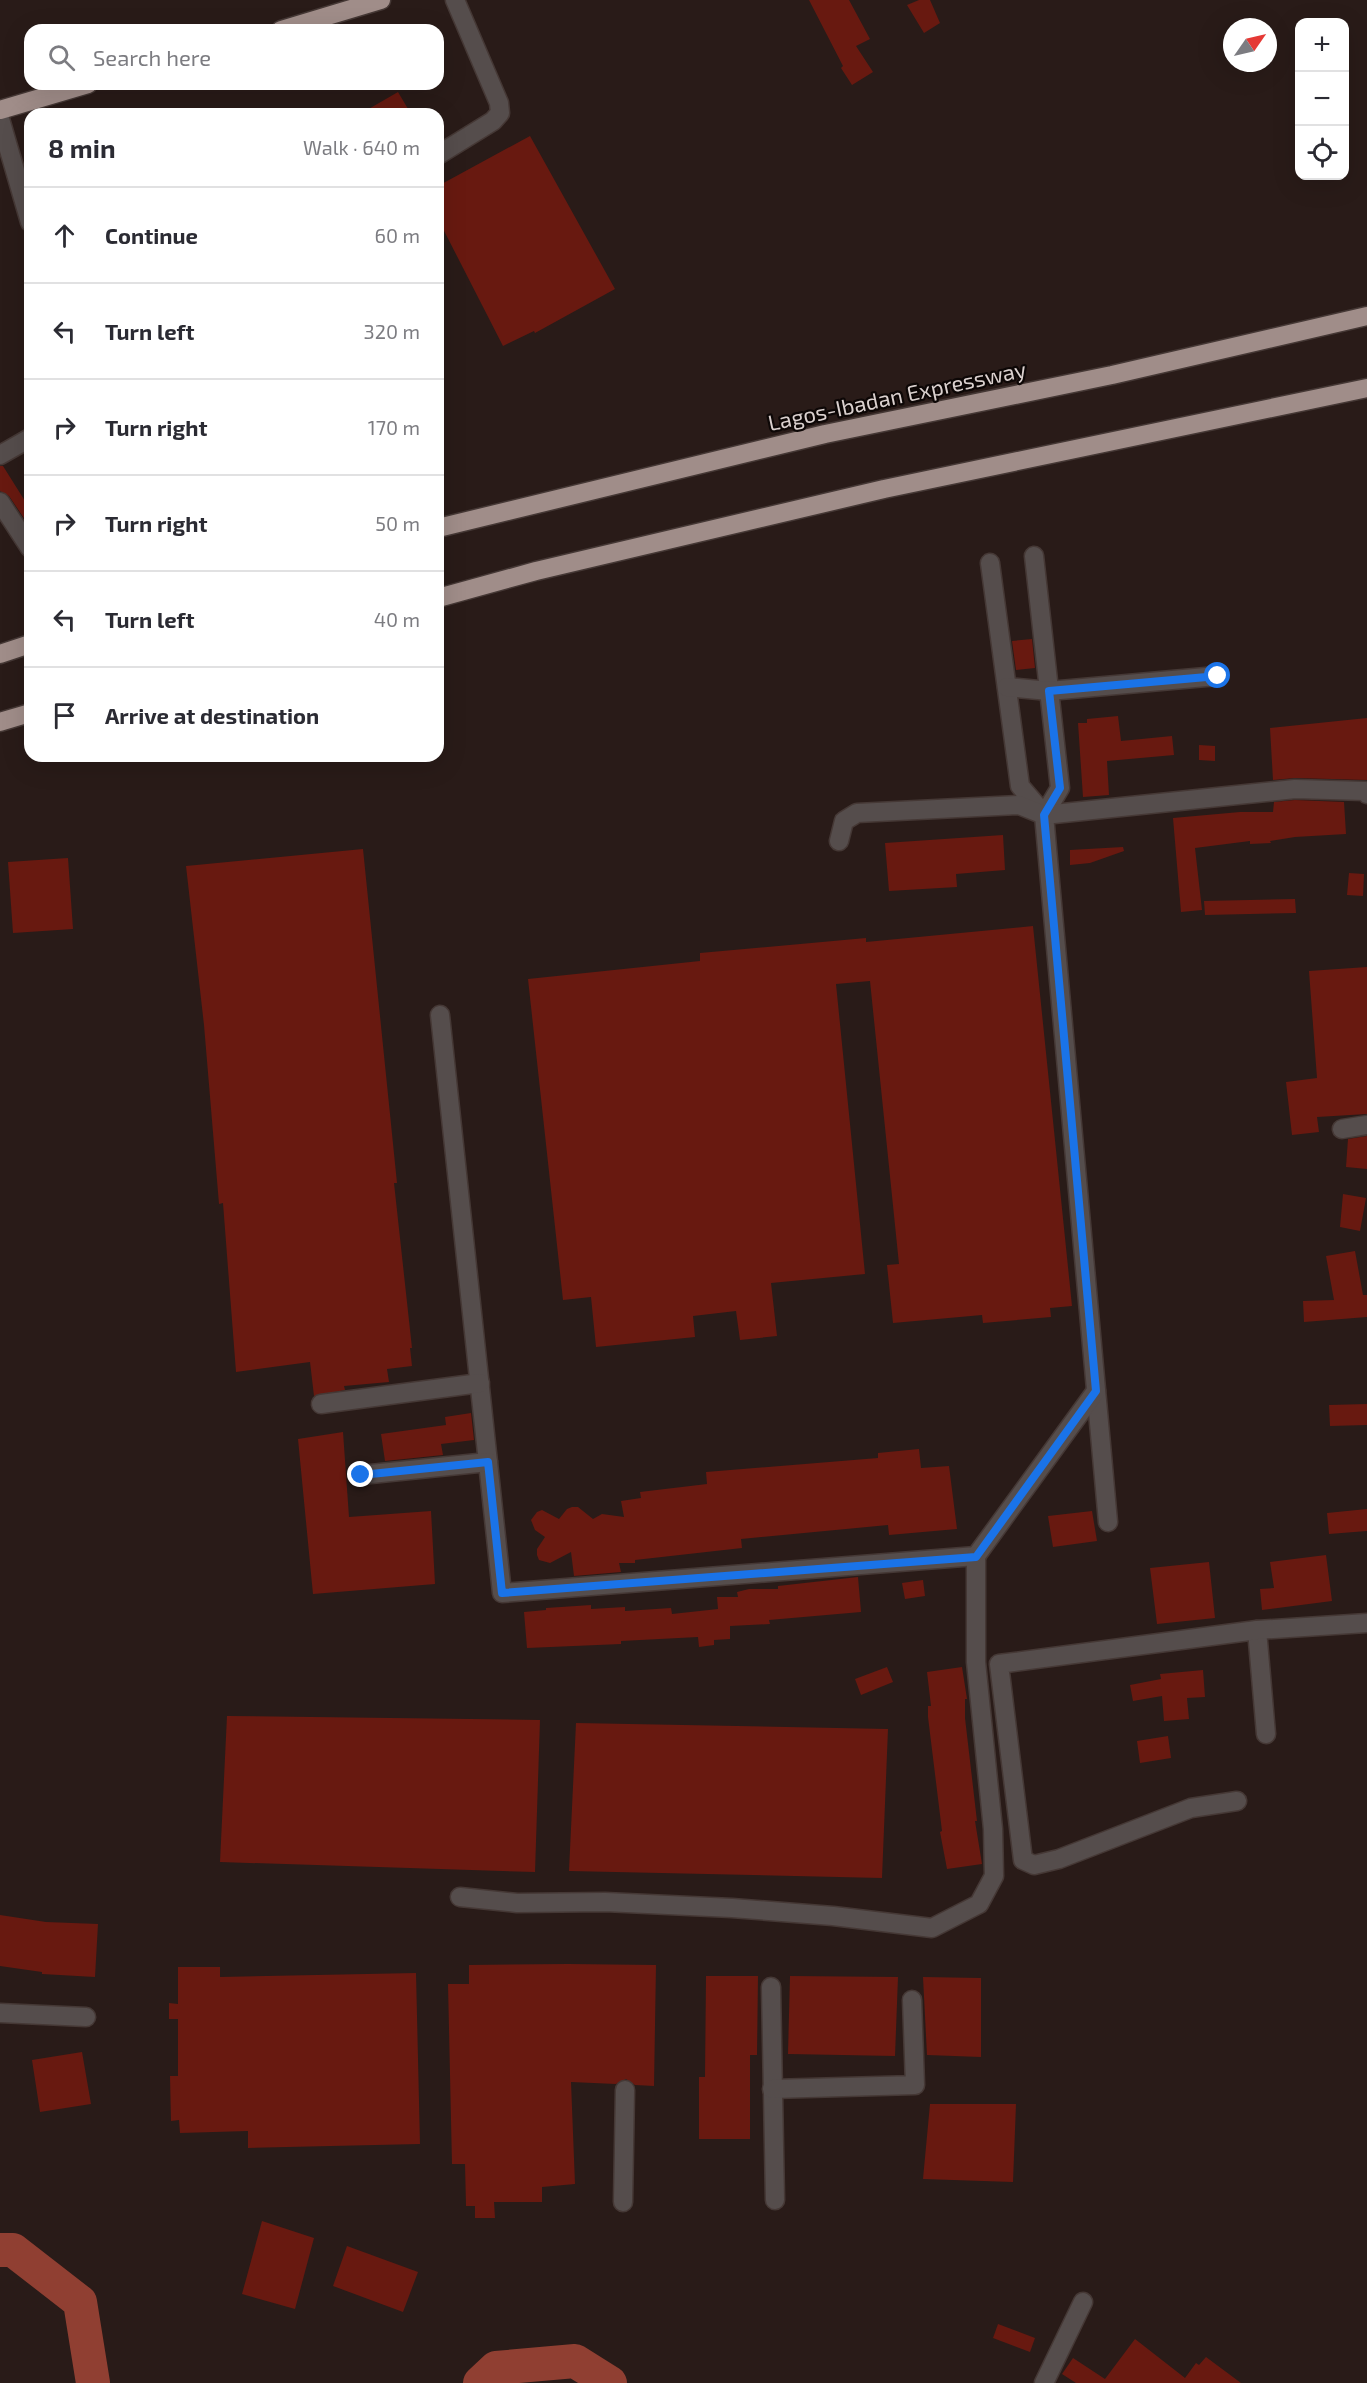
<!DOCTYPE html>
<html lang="en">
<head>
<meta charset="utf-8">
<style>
	:root { --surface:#fff; --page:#f7f7f7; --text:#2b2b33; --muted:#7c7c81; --line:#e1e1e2 }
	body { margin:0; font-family:"Exo 2",sans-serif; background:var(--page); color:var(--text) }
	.controls { position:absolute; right:18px; top:18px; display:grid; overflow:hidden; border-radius:12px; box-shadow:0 6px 24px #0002 }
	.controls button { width:54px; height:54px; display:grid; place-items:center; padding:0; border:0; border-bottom:2px solid var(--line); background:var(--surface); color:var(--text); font:30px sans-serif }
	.compass { position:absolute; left:1223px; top:18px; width:54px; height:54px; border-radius:50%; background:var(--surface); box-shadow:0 6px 24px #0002; rotate:56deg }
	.stop { position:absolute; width:18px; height:18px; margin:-14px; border:4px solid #1a73e8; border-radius:50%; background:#fff }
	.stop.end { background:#1a73e8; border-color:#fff; box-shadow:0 2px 6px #0008 }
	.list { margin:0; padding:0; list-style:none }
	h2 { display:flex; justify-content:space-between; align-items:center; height:78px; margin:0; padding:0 24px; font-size:26px }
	h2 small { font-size:20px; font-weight:400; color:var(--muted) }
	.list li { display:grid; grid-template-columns:39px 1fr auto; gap:18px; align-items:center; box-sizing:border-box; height:96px; padding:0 24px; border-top:2px solid var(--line) }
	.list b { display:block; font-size:22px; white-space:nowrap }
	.list em { font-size:20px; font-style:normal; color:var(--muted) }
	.icon { flex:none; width:33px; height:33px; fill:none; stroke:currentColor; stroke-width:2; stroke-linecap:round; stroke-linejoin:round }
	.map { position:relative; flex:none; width:1367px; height:2383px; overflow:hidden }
	.search { position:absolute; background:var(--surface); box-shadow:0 6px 24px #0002; left:24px; top:24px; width:420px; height:66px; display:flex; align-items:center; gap:15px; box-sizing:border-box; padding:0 21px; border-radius:18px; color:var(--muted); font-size:22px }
	.panel { position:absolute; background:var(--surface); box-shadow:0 6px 24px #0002; left:24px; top:108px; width:420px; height:654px; border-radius:18px }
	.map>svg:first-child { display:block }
</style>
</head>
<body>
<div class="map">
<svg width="1367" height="2383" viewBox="0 0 1367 2383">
	<rect width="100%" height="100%" fill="#291b18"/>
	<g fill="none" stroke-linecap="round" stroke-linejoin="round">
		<g stroke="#903f32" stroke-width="34">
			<polyline points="0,2250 13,2250 80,2302 93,2383"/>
			<polyline points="480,2383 496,2368 575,2361 610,2383"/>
		</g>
	</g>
	<g fill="#681910">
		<polygon points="809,0 849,0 870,39 856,46 873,72 852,85 841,68 843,66"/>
		<polygon points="919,0 930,0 940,23 924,33 907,5"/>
		<polygon points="398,92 411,114 360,114"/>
		<polygon points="530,136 615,289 535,333 534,331 503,346 438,219 438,186"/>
		<polygon points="0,466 3,466 30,509 30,527 9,496 0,491"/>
		<polygon points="1032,639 1035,668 1016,670 1012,641"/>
		<polygon points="1118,716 1121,741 1172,736 1174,755 1107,761 1109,795 1083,797 1078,723 1087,723 1087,719"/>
		<polygon points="1367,718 1367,780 1295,778 1273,780 1270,728"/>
		<polygon points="1199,745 1215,746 1215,761 1199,760"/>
		<polygon points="1295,800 1344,802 1346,834 1295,837 1270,841 1271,843 1250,844 1250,841 1195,848 1202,910 1181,912 1173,818 1240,812 1273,812 1274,802"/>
		<polygon points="1003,835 1005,870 956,874 957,887 889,891 885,843"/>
		<polygon points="1123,847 1124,851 1090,863 1070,865 1070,850"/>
		<polygon points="363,849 397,1183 394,1183 412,1348 410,1348 412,1366 387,1369 389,1382 344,1386 345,1390 314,1396 310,1362 236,1372 223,1203 219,1204 204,1025 186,866"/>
		<polygon points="68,858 73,929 13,933 8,862"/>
		<polygon points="1349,873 1364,874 1363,896 1347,895"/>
		<polygon points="1295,899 1296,913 1205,915 1204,901"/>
		<polygon points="1033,926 1072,1306 1050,1308 1051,1317 983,1323 982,1315 893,1323 887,1265 899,1264 870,981 836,984 865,1274 771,1283 777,1336 740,1340 736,1311 693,1316 695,1337 596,1347 591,1297 563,1300 528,979 700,961 700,953 866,938 866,942"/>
		<polygon points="1367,967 1367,1114 1317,1117 1319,1132 1292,1135 1286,1082 1317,1078 1309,971"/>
		<polygon points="1367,1136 1367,1169 1346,1167 1348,1139"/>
		<polygon points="1343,1194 1366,1198 1360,1231 1340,1227"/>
		<polygon points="1355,1251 1363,1295 1367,1295 1367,1317 1304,1322 1303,1301 1334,1300 1326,1256"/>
		<polygon points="1367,1404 1367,1425 1330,1426 1329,1405"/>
		<polygon points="471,1413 474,1440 441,1444 443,1455 385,1461 381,1434 446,1425 445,1417"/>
		<polygon points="343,1432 349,1517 431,1511 435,1584 313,1594 298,1439"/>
		<polygon points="919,1449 921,1468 949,1466 957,1529 889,1535 888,1525 741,1539 742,1548 635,1560 635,1563 619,1563 621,1572 574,1576 571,1552 550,1563 539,1560 537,1555 537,1549 545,1537 535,1530 531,1520 537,1512 542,1510 559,1519 567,1509 572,1507 578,1507 593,1519 602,1514 624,1517 621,1501 641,1498 640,1492 707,1484 706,1472 878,1458 878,1453"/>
		<polygon points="1367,1509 1367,1531 1329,1534 1327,1513"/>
		<polygon points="1092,1511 1097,1541 1053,1547 1048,1516"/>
		<polygon points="1326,1555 1332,1601 1262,1610 1260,1589 1274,1588 1270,1562"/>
		<polygon points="1209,1562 1215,1618 1157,1624 1150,1568"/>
		<polygon points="858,1577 861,1612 769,1620 770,1624 730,1626 730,1639 714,1640 714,1645 699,1647 698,1637 621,1641 621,1644 527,1648 524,1612 546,1610 546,1608 591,1605 591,1609 625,1607 625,1611 671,1608 672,1614 718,1609 717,1597 738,1597 737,1592 749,1589 778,1589 778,1586"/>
		<polygon points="923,1580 925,1596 905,1599 902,1583"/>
		<polygon points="887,1667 893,1682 861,1695 855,1679"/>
		<polygon points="962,1667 967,1699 965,1699 965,1718 977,1821 975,1821 982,1864 947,1869 940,1832 942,1831 928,1717 928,1706 931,1706 927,1672"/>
		<polygon points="1203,1670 1205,1697 1187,1698 1189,1719 1164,1721 1162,1696 1133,1701 1130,1685 1161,1679 1160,1674"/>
		<polygon points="227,1716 540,1720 535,1872 220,1862"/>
		<polygon points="576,1723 888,1729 882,1878 569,1871"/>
		<polygon points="1168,1736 1171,1758 1140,1763 1137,1741"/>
		<polygon points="0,1915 46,1922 98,1924 95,1977 42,1974 42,1972 0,1966"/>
		<polygon points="568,1964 656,1965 654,2086 635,2085 626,2079 616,2084 571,2082 575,2184 542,2187 542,2202 494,2202 495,2218 475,2218 475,2206 466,2206 465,2164 452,2164 448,1984 469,1984 469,1965"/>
		<polygon points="178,1967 220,1967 220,1977 416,1973 420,2144 248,2148 248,2131 180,2133 179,2120 171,2121 170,2076 178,2076 178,2019 169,2019 169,2003 178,2004"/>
		<polygon points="706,1976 758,1976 757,2055 750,2055 750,2139 699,2139 699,2077 705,2077"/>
		<polygon points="790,1976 898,1977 895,2056 788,2054"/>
		<polygon points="923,1977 981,1978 981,2057 927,2055"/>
		<polygon points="82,2052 91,2104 40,2112 32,2060"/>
		<polygon points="930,2104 1016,2104 1013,2182 923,2179"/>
		<polygon points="262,2221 314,2238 295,2309 242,2294"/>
		<polygon points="347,2246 418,2272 403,2312 333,2286"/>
		<polygon points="998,2324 1035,2338 1030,2352 993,2338"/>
		<polygon points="1135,2339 1185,2378 1196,2363 1199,2365 1206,2357 1241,2383 1076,2383 1062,2374 1073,2358 1105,2379"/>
	</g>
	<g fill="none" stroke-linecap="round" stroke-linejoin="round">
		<defs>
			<g id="minor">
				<polyline points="0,119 30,222"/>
				<polyline points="438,155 493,121 500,113 499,103 455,0"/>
				<polyline points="0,455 30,438"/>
				<polyline points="0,502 30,548"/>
				<polyline points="1034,556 1060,788 1044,815 1108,1522"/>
				<polyline points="990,563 1020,786 1044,814"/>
				<polyline points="1007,687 1049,691 1217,676"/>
				<polyline points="839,841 844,821 857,813 1019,805 1044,815 1295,789 1365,791 1367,794"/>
				<polyline points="440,1015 502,1593 976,1556 1096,1391"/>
				<polyline points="1342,1129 1367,1125"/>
				<polyline points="321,1404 480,1383"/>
				<polyline points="361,1475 488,1462"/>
				<polyline points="1257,1630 1266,1734"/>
				<polyline points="1237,1801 1191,1808 1059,1859 1034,1865 1023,1860 999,1664 1257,1630 1367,1623"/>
				<polyline points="460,1897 517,1903 605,1902 732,1908 833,1916 932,1928 979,1904 994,1876 993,1829 976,1662 976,1556"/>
				<polyline points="771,1987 775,2200"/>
				<polyline points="0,2013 86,2017"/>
				<polyline points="772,2089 915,2085 912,2000"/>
				<polyline points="623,2202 625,2090"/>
				<polyline points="1044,2383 1083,2302"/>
			</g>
			<g id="highway">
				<polyline points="281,30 381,0"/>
				<polyline points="0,110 88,84"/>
				<polyline points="438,528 825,434 1112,375 1367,316"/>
				<polyline points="438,598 536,571 884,489 1367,388"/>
				<polyline points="0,654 30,644"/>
				<polyline points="0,722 30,713"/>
			</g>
		</defs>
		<use href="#minor" stroke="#453835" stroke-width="21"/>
		<use href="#highway" stroke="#453835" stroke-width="21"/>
		<use href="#minor" stroke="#554d4c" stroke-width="18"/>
		<use href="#highway" stroke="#a08d89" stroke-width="18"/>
	</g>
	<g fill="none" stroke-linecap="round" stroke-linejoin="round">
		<polyline stroke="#1a73e8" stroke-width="8" points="361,1475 488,1462 502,1593 976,1557 1096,1391 1044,815 1060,788 1049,691 1218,676"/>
	</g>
	<g text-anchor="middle" stroke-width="4.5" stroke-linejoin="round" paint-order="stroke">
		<g font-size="22" fill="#dbd1cf" stroke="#0d0706">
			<text transform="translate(897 396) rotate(-12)" y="8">Lagos-Ibadan Expressway</text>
		</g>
	</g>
</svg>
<div class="controls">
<button>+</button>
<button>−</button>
<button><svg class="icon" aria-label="locate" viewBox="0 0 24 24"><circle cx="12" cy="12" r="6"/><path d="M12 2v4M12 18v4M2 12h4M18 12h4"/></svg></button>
</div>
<svg class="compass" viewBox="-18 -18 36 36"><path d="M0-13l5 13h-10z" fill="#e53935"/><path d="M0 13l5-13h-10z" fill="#7c7c81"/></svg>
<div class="stop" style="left:1218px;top:676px"></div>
<div class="stop end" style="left:361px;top:1475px"></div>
<div class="search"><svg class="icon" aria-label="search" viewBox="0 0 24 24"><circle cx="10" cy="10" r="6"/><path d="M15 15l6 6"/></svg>Search here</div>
<section class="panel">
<h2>8 min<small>Walk · 640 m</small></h2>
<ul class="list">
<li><svg class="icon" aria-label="ahead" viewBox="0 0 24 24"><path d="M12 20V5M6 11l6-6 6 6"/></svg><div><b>Continue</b></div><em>60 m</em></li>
<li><svg class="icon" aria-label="left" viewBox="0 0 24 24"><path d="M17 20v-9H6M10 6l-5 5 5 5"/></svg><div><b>Turn left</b></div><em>320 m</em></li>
<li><svg class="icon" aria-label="right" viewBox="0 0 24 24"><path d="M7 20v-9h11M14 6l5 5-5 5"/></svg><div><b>Turn right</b></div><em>170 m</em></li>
<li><svg class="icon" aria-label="right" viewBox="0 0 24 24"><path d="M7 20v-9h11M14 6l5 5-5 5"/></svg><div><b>Turn right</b></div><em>50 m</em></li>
<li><svg class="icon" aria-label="left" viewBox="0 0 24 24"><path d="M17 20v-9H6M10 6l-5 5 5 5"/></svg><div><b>Turn left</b></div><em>40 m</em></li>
<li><svg class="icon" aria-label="arrive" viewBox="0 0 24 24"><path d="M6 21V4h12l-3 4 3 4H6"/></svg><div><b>Arrive at destination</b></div></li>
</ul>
</section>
</div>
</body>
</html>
